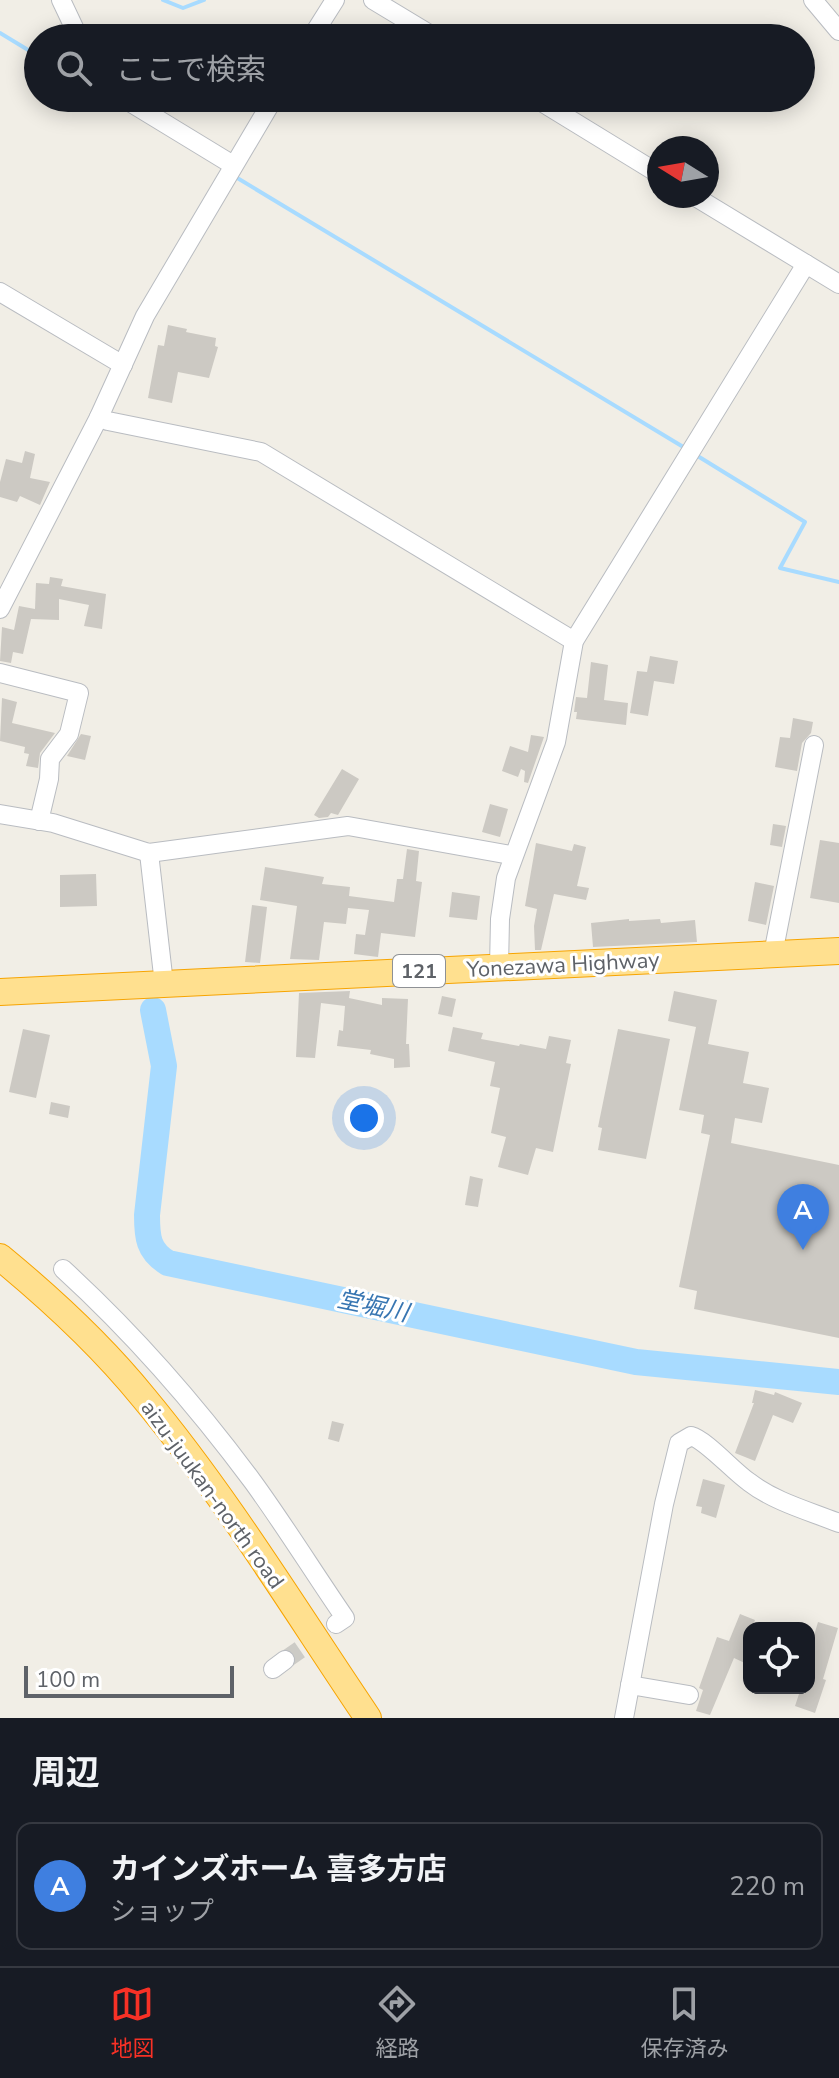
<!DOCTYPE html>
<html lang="ja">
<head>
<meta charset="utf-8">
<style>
	:root { --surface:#171b24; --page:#242831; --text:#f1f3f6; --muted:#9ea1a6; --line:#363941; --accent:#f83126 }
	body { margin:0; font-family:"Nunito Sans","Noto Sans JP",sans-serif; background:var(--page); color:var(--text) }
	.controls { position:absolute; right:24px; bottom:24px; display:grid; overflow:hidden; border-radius:16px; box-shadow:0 4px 20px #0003 }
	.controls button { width:72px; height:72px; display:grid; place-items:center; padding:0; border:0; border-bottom:2px solid var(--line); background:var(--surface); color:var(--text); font:40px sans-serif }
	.compass { position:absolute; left:647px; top:136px; width:72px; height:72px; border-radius:50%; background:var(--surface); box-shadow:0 4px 20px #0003; rotate:281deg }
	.scale { position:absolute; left:24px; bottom:20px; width:210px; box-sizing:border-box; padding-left:8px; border:4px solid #5e6268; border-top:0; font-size:22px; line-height:28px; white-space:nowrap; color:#5e6268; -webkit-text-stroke:6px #fff; paint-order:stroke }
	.you { position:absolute; left:364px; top:1118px; width:28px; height:28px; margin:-20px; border:6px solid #fff; border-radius:50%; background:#1a73e8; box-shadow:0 0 0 12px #1a73e833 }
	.badge { display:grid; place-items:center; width:52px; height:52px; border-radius:50%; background:var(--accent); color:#fff; font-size:26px; font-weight:700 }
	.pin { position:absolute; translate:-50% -66px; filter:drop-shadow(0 2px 4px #0008) }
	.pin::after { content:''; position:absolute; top:42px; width:28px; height:24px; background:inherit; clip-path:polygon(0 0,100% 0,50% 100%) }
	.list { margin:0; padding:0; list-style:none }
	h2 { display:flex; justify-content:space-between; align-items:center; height:104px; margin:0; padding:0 32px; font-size:34px }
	h2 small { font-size:26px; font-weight:400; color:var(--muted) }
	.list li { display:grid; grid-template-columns:52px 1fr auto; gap:24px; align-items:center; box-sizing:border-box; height:128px; margin:0 16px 16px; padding:0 16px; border:2px solid var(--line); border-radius:16px }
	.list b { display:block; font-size:30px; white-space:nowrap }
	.list p { margin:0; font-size:26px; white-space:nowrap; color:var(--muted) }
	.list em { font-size:26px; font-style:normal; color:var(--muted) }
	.icon { flex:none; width:44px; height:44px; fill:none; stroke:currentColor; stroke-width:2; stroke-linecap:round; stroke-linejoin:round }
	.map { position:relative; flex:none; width:839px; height:1718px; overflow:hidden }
	.search { position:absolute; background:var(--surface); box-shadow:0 4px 20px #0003; left:24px; right:24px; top:24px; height:88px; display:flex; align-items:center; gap:20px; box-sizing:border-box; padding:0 28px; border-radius:44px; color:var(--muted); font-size:30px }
	.sheet { height:248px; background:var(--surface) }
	nav { display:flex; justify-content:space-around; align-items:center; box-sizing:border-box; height:112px; border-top:2px solid var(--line); background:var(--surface); font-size:22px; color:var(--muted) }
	nav a { display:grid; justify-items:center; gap:4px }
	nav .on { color:var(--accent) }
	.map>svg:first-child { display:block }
</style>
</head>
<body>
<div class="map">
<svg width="839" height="1718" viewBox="0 0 839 1718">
	<rect width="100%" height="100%" fill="#f1eee6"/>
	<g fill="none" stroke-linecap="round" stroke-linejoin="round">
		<g stroke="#a8dbff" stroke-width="4">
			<polyline points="163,0 183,8 204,0"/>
			<polyline points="0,33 38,56"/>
			<polyline points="108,98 121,106"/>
			<polyline points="234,176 685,448"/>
			<polyline points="696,455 805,522 780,568 839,582"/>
		</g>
		<path stroke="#a8dbff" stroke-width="26" d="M153 1010 164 1066 147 1215C147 1237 148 1251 168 1263L636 1362 839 1382"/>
	</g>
	<g fill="#ccc9c3">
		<polygon points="168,325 187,329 186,332 216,338 215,346 218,347 209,378 178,372 172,403 148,398 158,345 164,346"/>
		<polygon points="25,451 35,454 30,478 50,482 40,505 20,496 17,502 0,497 0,482 6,459 22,463"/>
		<polygon points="50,577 63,579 61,586 106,594 102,629 84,626 89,605 59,599 59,620 31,619 23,654 13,652 11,663 0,661 2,627 14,630 19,606 35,609 36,583 49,584"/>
		<polygon points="650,656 678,661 674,684 654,681 648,716 630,713 637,671 647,672"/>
		<polygon points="591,662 608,665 604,700 628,703 626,725 576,719 577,712 574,712 576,697 587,698"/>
		<polygon points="2,698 17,702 12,723 55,733 40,753 38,768 26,766 29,754 24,753 25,747 0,741"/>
		<polygon points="793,718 813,722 811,733 802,743 797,771 775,767 780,737 790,738"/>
		<polygon points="81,734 91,736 85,760 67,756"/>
		<polygon points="531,735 544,737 528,783 524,782 525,771 521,769 518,777 502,771 510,746 528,752"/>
		<polygon points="342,769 359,779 338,815 331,813 328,817 319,818 314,815"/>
		<polygon points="490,804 508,809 500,837 482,832"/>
		<polygon points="773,824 786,826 782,847 770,845"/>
		<polygon points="820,840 839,843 839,903 810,898"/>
		<polygon points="536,843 572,851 574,844 586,847 577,886 589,888 586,900 554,894 541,950 535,950 534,926 537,909 525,906"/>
		<polygon points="407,849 419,851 416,881 422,882 415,937 381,933 378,957 354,954 356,934 365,935 369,910 348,908 346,924 324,922 319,960 290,959 297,906 260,900 265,867 324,877 322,884 350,887 349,896 394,902 397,879 403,879"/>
		<polygon points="96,874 97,906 60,907 60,875"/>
		<polygon points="755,882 774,886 766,925 748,921"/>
		<polygon points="452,892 480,896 477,920 449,917"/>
		<polygon points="252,905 267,907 260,963 245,962"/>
		<polygon points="629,919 629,921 660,919 661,923 695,920 697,942 593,947 591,923"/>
		<polygon points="350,991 349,998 382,1005 382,998 408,999 406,1044 409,1044 410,1067 394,1068 394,1059 370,1054 371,1050 337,1046 339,1030 343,1031 345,1006 321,1003 315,1058 296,1057 299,993"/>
		<polygon points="674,991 717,1000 708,1044 749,1052 743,1083 769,1088 762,1123 735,1118 731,1143 839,1165 839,1338 694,1309 697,1291 679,1287 710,1135 701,1133 704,1115 679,1110 696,1027 668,1021"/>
		<polygon points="442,996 456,999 452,1017 438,1014"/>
		<polygon points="453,1027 483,1033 481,1039 519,1046 520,1044 546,1049 549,1036 571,1040 566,1063 571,1064 553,1152 536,1148 528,1175 498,1167 506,1137 491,1133 500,1088 490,1086 495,1062 448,1051"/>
		<polygon points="23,1029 50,1035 36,1098 9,1092"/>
		<polygon points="618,1029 670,1039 646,1159 598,1150 602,1128 598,1127"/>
		<polygon points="51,1102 70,1106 68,1118 49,1114"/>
		<polygon points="470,1176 483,1179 478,1207 465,1205"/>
		<polygon points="755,1390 774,1395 775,1392 802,1403 793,1423 773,1415 755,1461 735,1453 754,1403 752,1403"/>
		<polygon points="332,1421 344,1424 339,1442 328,1439"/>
		<polygon points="703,1479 725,1485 716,1518 701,1513 702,1507 696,1506"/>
		<polygon points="740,1614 755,1620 752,1628 749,1628 749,1665 734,1658 710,1715 696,1711 703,1690 699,1688 717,1637 729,1641"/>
		<polygon points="818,1622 838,1628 823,1679 826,1680 815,1713 795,1706 801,1688 809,1688 809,1652"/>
	</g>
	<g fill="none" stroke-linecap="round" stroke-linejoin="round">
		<polyline stroke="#cccbc6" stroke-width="18" stroke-dasharray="18 9" stroke-linecap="butt" points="285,1660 324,1633"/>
		<defs>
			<g id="minor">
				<polyline points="61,0 79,38"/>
				<polyline points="373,0 436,38"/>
				<polyline points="813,0 839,31"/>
				<polyline points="311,38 335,0"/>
				<polyline points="123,98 233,165"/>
				<polyline points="535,98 659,174"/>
				<polyline points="694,196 839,284"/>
				<polyline points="0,292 123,365"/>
				<polyline points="99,417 108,421 261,452 574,641"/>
				<polyline points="0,609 99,417 145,316 274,98"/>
				<polyline points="0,673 79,693 69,734 50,759 49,779 39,821"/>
				<polyline points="0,814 53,823 149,853 348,826 510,855"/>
				<polyline points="149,853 164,984"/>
				<polyline points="773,954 814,745"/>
				<polyline points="499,967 500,919 506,878 556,742 574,641 806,264"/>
				<path d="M63 1269C133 1333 196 1405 253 1482 285 1526 314 1573 345 1618L336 1624"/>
				<polyline points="273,1669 285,1660"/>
				<polyline points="630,1685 689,1695"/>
				<path d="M624 1718 664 1504 679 1443 691 1436C706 1440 733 1471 749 1482 775 1502 809 1511 839 1523"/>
			</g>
			<g id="highway">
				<polyline points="0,992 839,951"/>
				<path d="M0 1257C51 1299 102 1346 144 1398 227 1498 295 1610 368 1718"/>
			</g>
		</defs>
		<use href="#minor" stroke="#b9bcc1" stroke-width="20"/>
		<use href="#highway" stroke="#f7a400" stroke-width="28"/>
		<use href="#minor" stroke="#fff" stroke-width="18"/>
		<use href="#highway" stroke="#ffe08f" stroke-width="26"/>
	</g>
	<g text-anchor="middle" stroke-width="6" stroke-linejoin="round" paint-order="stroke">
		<rect fill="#fff" stroke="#8e9195" stroke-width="2" x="393" y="955" width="52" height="32" rx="6"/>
		<g font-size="20" font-weight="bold" fill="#5e6268">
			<text x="419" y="978">121</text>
		</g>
		<g font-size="22" fill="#5e6268" stroke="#fff">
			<text transform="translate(563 964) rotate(-3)" y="8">Yonezawa Highway</text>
			<text transform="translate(213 1494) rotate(54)" y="8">aizu-juukan-north road</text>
		</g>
		<g font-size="24" font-style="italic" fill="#3876b2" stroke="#fff">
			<text transform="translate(373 1306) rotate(12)" y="8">堂堀川</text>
		</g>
	</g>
</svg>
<div class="controls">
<button><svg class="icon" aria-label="locate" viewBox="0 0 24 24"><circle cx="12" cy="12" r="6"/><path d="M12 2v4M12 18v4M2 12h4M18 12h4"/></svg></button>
</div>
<svg class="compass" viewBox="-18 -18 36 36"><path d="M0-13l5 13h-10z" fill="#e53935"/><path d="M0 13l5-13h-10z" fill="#9ea1a6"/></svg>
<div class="scale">100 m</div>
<div class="you"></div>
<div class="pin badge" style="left:803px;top:1250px;background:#3f7fe0">A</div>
<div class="search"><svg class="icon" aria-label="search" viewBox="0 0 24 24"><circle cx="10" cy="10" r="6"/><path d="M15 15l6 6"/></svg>ここで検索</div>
</div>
<section class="sheet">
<h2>周辺<small></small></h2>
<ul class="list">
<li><span class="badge" style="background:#3f7fe0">A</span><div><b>カインズホーム 喜多方店</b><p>ショップ</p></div><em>220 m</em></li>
</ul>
</section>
<nav>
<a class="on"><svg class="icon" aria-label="map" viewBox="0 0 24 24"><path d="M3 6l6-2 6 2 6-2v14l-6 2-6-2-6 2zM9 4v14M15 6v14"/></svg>地図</a>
<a><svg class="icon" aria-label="directions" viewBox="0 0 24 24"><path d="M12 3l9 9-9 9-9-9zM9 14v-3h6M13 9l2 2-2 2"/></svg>経路</a>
<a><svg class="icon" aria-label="saved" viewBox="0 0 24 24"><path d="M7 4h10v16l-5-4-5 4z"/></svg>保存済み</a>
</nav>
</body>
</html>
